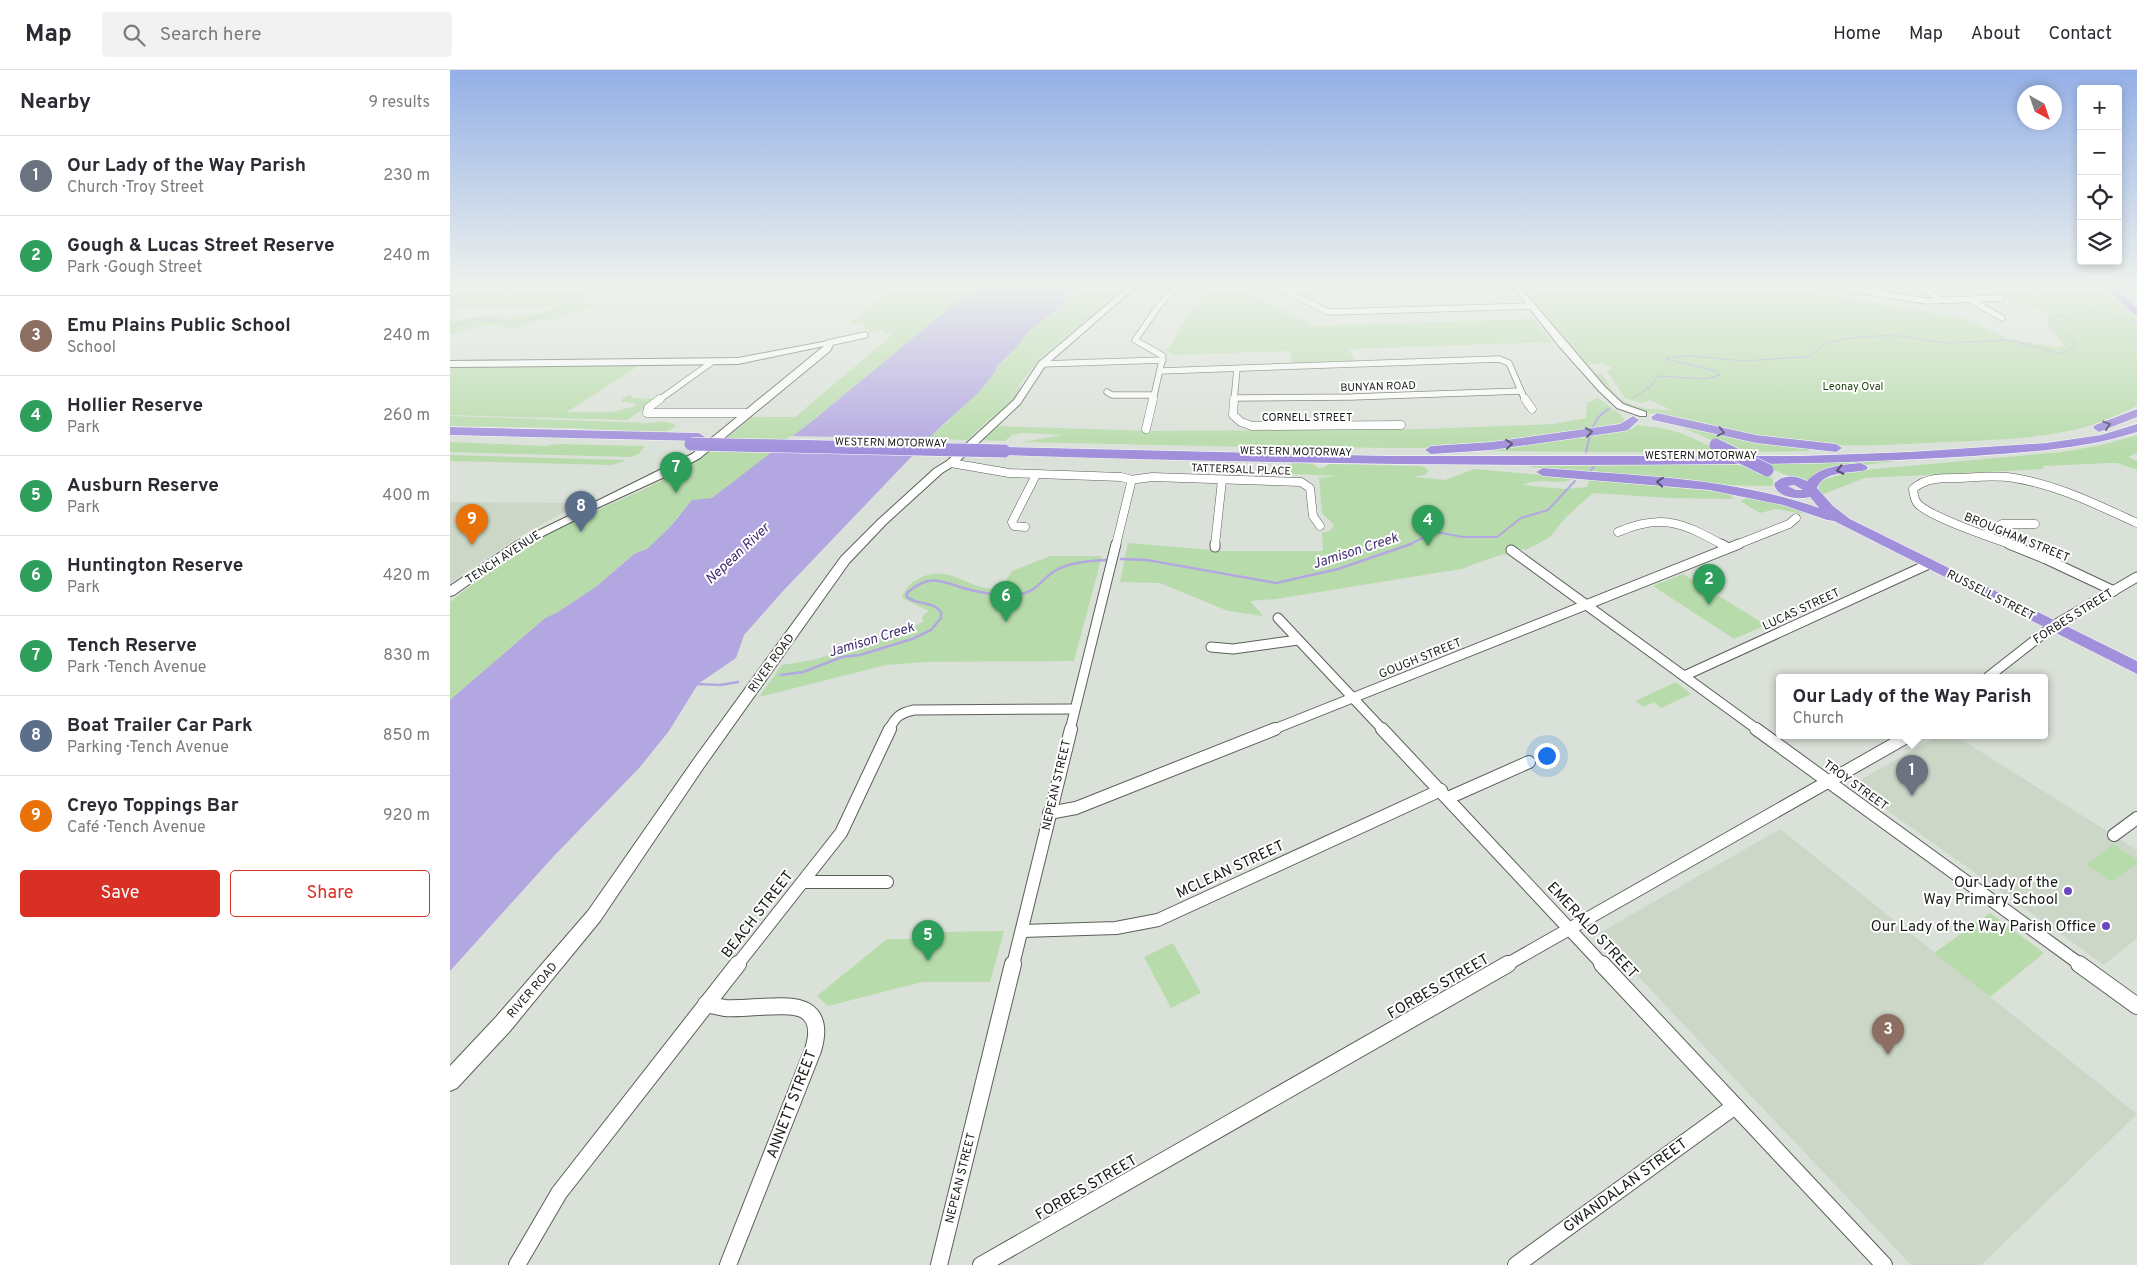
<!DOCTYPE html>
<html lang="en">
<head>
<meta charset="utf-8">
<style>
	:root { --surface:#fff; --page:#f2f2f3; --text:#2b2b33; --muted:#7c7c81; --line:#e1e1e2; --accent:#d93025 }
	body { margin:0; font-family:Overpass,sans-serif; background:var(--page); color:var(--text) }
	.controls { position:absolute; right:15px; top:15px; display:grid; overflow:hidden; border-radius:5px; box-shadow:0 2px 8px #0003 }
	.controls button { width:45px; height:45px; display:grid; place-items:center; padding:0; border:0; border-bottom:1px solid var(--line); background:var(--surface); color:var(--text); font:25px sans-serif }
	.compass { position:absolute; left:1567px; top:15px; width:45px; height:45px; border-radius:50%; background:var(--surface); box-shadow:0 2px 8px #0003; rotate:140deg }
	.you { position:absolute; left:1096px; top:685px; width:18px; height:18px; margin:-12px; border:4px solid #fff; border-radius:50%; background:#1a73e8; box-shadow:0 0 0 8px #1a73e833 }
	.badge { display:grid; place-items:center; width:32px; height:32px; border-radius:50%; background:var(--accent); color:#fff; font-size:16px; font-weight:700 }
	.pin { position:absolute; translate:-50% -41px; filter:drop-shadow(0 1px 2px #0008) }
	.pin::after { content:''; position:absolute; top:26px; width:18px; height:15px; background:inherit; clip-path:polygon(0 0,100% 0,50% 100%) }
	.popup { position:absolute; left:1326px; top:604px; width:272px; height:65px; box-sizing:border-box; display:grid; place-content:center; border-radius:5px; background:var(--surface); filter:drop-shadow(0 1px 4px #0005); font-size:16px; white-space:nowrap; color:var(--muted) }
	.popup b { font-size:19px; color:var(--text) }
	.popup::after { content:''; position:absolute; left:50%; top:100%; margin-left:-10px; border:10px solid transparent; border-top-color:var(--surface) }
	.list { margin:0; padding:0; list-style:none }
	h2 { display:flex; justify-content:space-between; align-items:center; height:65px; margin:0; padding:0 20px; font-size:21px }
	h2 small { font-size:16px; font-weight:400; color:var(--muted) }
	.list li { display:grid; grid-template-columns:32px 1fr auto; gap:15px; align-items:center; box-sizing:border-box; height:80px; padding:0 20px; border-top:1px solid var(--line) }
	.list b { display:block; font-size:19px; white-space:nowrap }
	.list p { margin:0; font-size:16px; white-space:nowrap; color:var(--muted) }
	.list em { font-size:16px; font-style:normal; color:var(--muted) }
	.actions { display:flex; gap:10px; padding:15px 20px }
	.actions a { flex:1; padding:11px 0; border:1px solid var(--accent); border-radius:5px; text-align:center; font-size:18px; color:var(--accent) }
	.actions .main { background:var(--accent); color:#fff }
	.icon { flex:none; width:28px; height:28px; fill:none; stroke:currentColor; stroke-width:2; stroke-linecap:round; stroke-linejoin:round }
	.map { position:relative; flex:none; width:1687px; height:1195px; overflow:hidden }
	header { display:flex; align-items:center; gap:30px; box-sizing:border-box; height:70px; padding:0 25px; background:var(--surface); border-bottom:1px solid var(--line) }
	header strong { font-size:24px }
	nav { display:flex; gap:28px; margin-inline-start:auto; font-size:18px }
	.search { width:350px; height:45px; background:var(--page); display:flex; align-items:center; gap:12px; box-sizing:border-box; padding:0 18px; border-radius:5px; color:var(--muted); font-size:19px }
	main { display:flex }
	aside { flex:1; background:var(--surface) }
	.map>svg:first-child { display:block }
</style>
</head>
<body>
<header>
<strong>Map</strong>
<div class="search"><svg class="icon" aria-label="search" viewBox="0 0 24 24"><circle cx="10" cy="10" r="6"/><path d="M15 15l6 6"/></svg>Search here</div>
<nav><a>Home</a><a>Map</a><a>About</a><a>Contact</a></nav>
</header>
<main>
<aside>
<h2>Nearby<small>9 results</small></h2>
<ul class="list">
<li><span class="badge" style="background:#6b7280">1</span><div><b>Our Lady of the Way Parish</b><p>Church · Troy Street</p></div><em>230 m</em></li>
<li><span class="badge" style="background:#2e9e5b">2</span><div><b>Gough &amp; Lucas Street Reserve</b><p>Park · Gough Street</p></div><em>240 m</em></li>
<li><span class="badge" style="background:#8d6e63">3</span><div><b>Emu Plains Public School</b><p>School</p></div><em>240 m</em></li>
<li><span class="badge" style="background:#2e9e5b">4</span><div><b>Hollier Reserve</b><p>Park</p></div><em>260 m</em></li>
<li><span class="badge" style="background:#2e9e5b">5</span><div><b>Ausburn Reserve</b><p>Park</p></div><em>400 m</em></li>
<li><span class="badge" style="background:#2e9e5b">6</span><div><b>Huntington Reserve</b><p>Park</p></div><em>420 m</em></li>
<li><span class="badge" style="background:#2e9e5b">7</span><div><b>Tench Reserve</b><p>Park · Tench Avenue</p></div><em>830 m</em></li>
<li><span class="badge" style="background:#5c6f8a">8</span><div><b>Boat Trailer Car Park</b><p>Parking · Tench Avenue</p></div><em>850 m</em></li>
<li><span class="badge" style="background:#e8710a">9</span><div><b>Creyo Toppings Bar</b><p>Café · Tench Avenue</p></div><em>920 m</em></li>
</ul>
<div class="actions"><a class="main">Save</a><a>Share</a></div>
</aside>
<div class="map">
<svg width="1687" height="1195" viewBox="0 0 1687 1195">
	<rect width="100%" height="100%" fill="#dae1d8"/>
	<g fill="#ccd7c8">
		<polygon points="0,432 130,433 67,468 0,513"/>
		<polygon points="1489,665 1504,665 1687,780 1687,868 1654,895 1406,718 1405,713"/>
		<polygon points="1330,759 1687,1044 1531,1195 1461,1195 1148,864"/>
	</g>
	<g fill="#b8dbab">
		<polygon points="5,216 156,216 140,223 127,233 145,234 143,237 99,251 92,249 68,258 58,259 49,255 32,255 0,265 0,248 3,252 34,245 59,249 102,240 105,237 0,237 0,221"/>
		<path d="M447 216H526L335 373 262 428 228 446 221 456 197 479 184 484 147 516 108 542 95 548 0 630V532C31 508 62 483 97 464 145 438 198 422 244 392 265 379 283 363 301 347H345L433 273 442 263 435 264 432 260 418 263 419 261 413 254 399 253Z"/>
		<polygon points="635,216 679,216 591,287 550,339 572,313 569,318 572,317 561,334 520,370 549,340 517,370 490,369 474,385 463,385 485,362 498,352 502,345 529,322 545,302 547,297 566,278 577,263 618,230 615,227 617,223"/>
		<polygon points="761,216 800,216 809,228 862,256 1083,249 1102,272 900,279 904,291 843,293 840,281 721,285 722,283 714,280 718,279 743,238"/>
		<path d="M1072 216H1343L1377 225 1519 249 1555 268 1608 278 1614 275C1607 268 1604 261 1597 254L1599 243 1562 232 1563 234 1533 216H1646L1662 225 1687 251V335C1633 369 1557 369 1495 372 1439 375 1381 379 1325 370 1278 362 1233 348 1187 341L1169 332 1144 303 1152 304C1157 311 1160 319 1165 324 1178 339 1204 340 1221 340L1200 330 1192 333 1175 328 1157 301 1163 298 1150 293 1138 295Z"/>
		<polygon points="188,296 117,342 163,342 185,336 186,333 171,332 173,328 180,325 183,328 207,329 177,350 0,345 0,297"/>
		<polygon points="1147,327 1171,345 1174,350 1171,353 1091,368 1005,376 969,378 803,377 572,372 613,365 571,363 562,365 555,371 529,370 545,356 704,361 975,359 1103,354 1136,348 1137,332 1141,332"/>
		<path d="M0 346 199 353C208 352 219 350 226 356L214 363 119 358 0 356Z"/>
		<polygon points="1187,355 1212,358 1231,363 1275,383 1037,381 1027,380 1182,359"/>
		<polygon points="1236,356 1358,378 1360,381 1287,382 1234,358"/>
		<polygon points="1687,365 1687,383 1678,387 1687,391 1687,400 1667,393 1660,393 1593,396 1594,399 1415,408 1371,425 1368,414 1376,409 1404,401 1612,382 1652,375"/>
		<polygon points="0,372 96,376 107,374 194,376 189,384 180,387 0,382"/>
		<polygon points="0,385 173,390 175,391 162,395 0,391"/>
		<polygon points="1444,390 1447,391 1405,396 1358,411 1333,404 1312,394"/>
		<path d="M843 393 863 394 869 398 875 397 879 394 971 396 976 398 978 401 975 405 964 407 995 410 1024 399 1124 408C1111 417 1088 406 1073 415L1114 419 1137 417 1139 412 1136 409 1137 408 1273 422 1281 424 1283 429 1220 428 1143 423 1116 447 1100 467 1076 480 1073 479 1054 485 1053 484 1016 497 1017 498 826 529 800 531 813 546 778 541 710 513 670 512 678 473 774 481H873L872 463 880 461 884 455 872 443 869 408 888 406 818 403 817 401Z"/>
		<polygon points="1299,394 1323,409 1323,416 1257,415 1079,397 1082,396"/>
		<polygon points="1301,426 1364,443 1348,443 1326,439 1310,443 1290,431"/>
		<path d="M600 486H652L624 591 474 592 436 595 309 627 332 595 364 590 459 558 473 552 472 546 479 541 452 528C456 511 478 501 495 504 517 509 525 520 550 519L562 501Z"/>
		<polygon points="1233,504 1316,555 1284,569 1203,516"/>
		<polygon points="1226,612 1241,624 1211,638 1204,632 1194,637 1185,631"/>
		<polygon points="1663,774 1687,790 1687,793 1662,812 1636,795"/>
		<polygon points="1540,843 1594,883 1540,927 1484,883"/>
		<polygon points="554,861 540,912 472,912 378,936 367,926 437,869 458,869 488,862"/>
		<polygon points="723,873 751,923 721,938 694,887"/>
	</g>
	<polygon fill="#b3a7e2" points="526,216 635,216 617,223 615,227 618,230 577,263 566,278 547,296 545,302 529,322 485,362 333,521 294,565 286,588 248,614 219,661 190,697 103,787 0,901 0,630 95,548 108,542 147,516 184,484 197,479 221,456 242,430 262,428 361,352"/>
	<polygon fill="#dae1d8" points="340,366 482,369 469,383 322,379"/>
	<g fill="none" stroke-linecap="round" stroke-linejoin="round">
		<g stroke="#b3a7e2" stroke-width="1">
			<polyline points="0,257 20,250 30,249 64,253 87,248 116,238 127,224 144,216"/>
			<polyline points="1184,328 1202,315 1208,306 1255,309 1270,305 1265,301 1216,289 1219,287 1244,286 1293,291 1353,287 1360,286 1376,273 1401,268 1442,265 1496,273 1559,270 1612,284 1621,279 1624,274 1620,265 1600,245 1622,247 1645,241 1663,248 1687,252"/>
		</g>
		<g stroke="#b3a7e2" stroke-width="2">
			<path d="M1136 382C1140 365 1142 348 1159 339"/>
			<polyline points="1141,400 1144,397"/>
			<polyline points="958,475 986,462 1013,467 1047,467 1071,448 1098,440 1125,411"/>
		</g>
		<g stroke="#b3a7e2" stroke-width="2.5">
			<polyline points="671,489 697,490 826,513 888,499 961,474"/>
			<path d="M331 605 353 602 392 587 410 585 462 569 481 560 491 548V542C483 531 467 535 457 527V523C478 504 490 510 513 518 527 522 553 527 566 525 589 522 591 508 608 499 623 492 639 491 656 490"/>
			<polyline points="245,614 270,615 288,612"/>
		</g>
		<defs>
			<g id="street-far4">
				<polyline points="827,216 876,241 883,242 1081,236"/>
				<polyline points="1383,216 1476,231 1551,228"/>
				<polyline points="1470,217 1492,230"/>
				<polyline points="835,220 939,216"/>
				<polyline points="1521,230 1552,248"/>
				<polyline points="378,273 415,265"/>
				<polyline points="592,294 713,290"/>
				<polyline points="710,301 1049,289 1059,293 1075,330"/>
				<polyline points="657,322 662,325 704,325"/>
				<polyline points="784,328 902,327 1071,321"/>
				<polyline points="209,330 262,292"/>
				<polyline points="703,330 713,286 685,270 708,237 726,216"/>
				<polyline points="784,330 787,299"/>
			</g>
			<g id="street-far3">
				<polyline points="210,329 198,338 197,343 296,343"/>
				<polyline points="784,329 783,345 791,352 802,356 951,355"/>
				<polyline points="1075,329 1082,339"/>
				<polyline points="696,359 703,329"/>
				<polyline points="501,393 559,403 671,407 679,409 681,413 666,475"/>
				<polyline points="680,410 702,407 851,412 860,418 863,446 870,456"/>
				<polyline points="575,457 564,456 562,452 586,405"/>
				<path d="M1168 462C1212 443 1233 453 1273 475"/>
				<polyline points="1534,465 1552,454 1585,454"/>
				<polyline points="765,475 772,410"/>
				<polyline points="1286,475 1339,454 1346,448"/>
				<path d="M1562 475C1540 467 1482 448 1468 434 1464 430 1464 424 1463 419 1476 407 1494 408 1510 408 1528 407 1546 405 1564 408 1608 415 1647 435 1687 453"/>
			</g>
			<g id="street-far2">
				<polyline points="1271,474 1278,478"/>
				<polyline points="1559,474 1596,489 1664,521"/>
				<polyline points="765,477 765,474"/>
				<polyline points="1061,480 1308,660"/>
				<polyline points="828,548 933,660"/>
				<polyline points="761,577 783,579 848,570"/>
				<polyline points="1234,606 1479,494"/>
				<polyline points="1538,607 1603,556 1687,507"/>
				<path d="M439 660C445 647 450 643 464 640L624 639"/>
				<polyline points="620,660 666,474"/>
				<polyline points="822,660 1289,474"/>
			</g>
			<g id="street-far1">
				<polyline points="932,659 1153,895"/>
				<polyline points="1306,659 1631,895"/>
				<polyline points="998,728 1079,692"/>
				<polyline points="599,743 626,738 825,659"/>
				<polyline points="1664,765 1687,748"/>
				<polyline points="353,812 437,812"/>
				<polyline points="572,861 666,858 708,850 991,720"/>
				<polyline points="287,895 391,763 440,659"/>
				<polyline points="563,895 621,659"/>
				<polyline points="1056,895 1460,665"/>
			</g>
			<g id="street">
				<polyline points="1152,894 1434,1195"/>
				<polyline points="1629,894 1687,936"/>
				<path d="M256 934C262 935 269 937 275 938 295 940 341 931 356 941 370 950 367 967 363 980L278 1195"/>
				<polyline points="67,1195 109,1123 288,894"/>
				<polyline points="489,1195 563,894"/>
				<polyline points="531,1195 1058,894"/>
				<polyline points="1066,1195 1285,1036"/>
			</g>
			<g id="secondary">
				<polygon points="679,216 687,216 595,296 570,334 505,395 492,403 436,454 399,493 254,697 150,851 60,961 7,1018 0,1021 0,996 46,947 138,841 244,689 391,487 428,450 484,399 497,391 564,330 589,292"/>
				<polygon points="1062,216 1069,216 1155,317 1173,334 1196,342 1196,346 1190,346 1167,338 1149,321 1109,276"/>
				<polygon points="378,271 383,275 380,281 250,388 221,404 147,438 142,435 143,433 242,384 374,276 288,294 0,297 0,291 288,288"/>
				<polygon points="135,438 139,439 141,441 139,443 73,476 4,525 0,526 0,516 65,472"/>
			</g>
			<g id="highway">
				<polygon points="1653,216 1663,216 1687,238 1687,246 1684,245"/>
				<polygon points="1687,339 1687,347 1649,362 1643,358 1645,355"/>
				<polygon points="1207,343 1306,365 1386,374 1392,378 1386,382 1306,373 1203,350 1201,347"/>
				<polygon points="1183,346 1189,350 1178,360 1174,361 1042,380 981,384 975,380 981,376 1042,372 1170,354"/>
				<path d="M1687 354V362C1634 379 1579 382 1524 386 1444 391 1364 394 1284 394 1041 397 797 393 554 385L548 381 554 377 939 386H1351L1460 382 1596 373 1651 365Z"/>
				<polygon points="0,357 249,363 255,367 249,371 0,365"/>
				<path d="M1411 393 1418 397 1416 400C1400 404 1374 400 1367 418L1383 436 1400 449 1687 591V604L1384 451 1377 450 1333 435 1259 420 1093 406 1086 402 1093 398C1186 406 1281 407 1369 438L1360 427C1348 430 1327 428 1324 414 1332 404 1346 405 1357 411 1370 396 1392 395 1411 393ZM1344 415 1353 420H1346L1338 416Z"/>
			</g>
		</defs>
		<use href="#street-far4" stroke="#5a6058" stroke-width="7"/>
		<use href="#street-far3" stroke="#5a6058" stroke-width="9"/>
		<use href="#street-far2" stroke="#5a6058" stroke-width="11"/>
		<use href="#street-far1" stroke="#5a6058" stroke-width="14"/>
		<use href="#street" stroke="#5a6058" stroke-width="18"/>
		<use href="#secondary" stroke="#5a6058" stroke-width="2"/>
		<use href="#highway" stroke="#fff" stroke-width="1"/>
		<use href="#street-far4" stroke="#fff" stroke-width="5.5"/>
		<use href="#street-far3" stroke="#fff" stroke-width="8"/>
		<use href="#street-far2" stroke="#fff" stroke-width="9"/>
		<use href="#street-far1" stroke="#fff" stroke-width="12"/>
		<use href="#street" stroke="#fff" stroke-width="16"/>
		<use href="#secondary" fill="#fff" fill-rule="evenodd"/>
		<use href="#highway" fill="#a18fdc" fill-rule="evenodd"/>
		<defs>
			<g id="highway-bridge">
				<polyline points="241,374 554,381"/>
				<polyline points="1266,375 1317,400"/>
			</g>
		</defs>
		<use href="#highway-bridge" stroke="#fff" stroke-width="14" stroke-linecap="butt"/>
		<use href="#highway-bridge" stroke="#a18fdc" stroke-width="13"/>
	</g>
	<defs><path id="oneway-chevron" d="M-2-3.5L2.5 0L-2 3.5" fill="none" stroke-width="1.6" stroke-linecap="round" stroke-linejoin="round" transform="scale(1.25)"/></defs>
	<g stroke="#564f70">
		<use href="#oneway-chevron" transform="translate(1657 355) rotate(-18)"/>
		<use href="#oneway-chevron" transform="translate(1139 362) rotate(-8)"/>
		<use href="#oneway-chevron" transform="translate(1271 362) rotate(13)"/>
		<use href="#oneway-chevron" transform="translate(1059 374) rotate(-6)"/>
		<use href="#oneway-chevron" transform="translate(1390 400) rotate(168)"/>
		<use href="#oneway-chevron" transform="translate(1210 412) rotate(-175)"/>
	</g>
	<linearGradient id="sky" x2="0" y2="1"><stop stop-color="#93afe6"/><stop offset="0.56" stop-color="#eef2ed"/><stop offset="1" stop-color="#eef2ed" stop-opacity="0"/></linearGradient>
	<rect width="1687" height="384" fill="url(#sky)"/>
	<g fill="#6e47c0" stroke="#fff" stroke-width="2">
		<circle cx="1618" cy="821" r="5"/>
		<circle cx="1656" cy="856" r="5"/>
	</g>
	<g text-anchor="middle" stroke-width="4" stroke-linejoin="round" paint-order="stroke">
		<g font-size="11" fill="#181b17" stroke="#fff">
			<text transform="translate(928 316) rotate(-2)" y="4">BUNYAN ROAD</text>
			<text x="857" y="351">CORNELL STREET</text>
			<text transform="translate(441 372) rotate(1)" y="4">WESTERN MOTORWAY</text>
			<text transform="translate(846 381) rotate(1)" y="4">WESTERN MOTORWAY</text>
			<text x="1251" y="389">WESTERN MOTORWAY</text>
			<text transform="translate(791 399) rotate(2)" y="4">TATTERSALL PLACE</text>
		</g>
		<g font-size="11" fill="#21450e" stroke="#fff">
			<text x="1403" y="320">Leonay Oval</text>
		</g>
		<g font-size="12" fill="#181b17" stroke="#fff">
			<text transform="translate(1567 467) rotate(22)" y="4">BROUGHAM STREET</text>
			<text transform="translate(53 487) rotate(-33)" y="4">TENCH AVENUE</text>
			<text transform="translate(1541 525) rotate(27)" y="4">RUSSELL STREET</text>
			<text transform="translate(1351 539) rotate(-25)" y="4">LUCAS STREET</text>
			<text transform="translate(1623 546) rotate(-32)" y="4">FORBES STREET</text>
			<text transform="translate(970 588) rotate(-22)" y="4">GOUGH STREET</text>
			<text transform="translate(321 593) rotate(-54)" y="4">RIVER ROAD</text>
			<text transform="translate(606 715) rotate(-77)" y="4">NEPEAN STREET</text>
			<text transform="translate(1406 715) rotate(36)" y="4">TROY STREET</text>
			<text transform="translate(82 920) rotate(-49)" y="4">RIVER ROAD</text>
			<text transform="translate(510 1108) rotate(-76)" y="4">NEPEAN STREET</text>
		</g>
		<g font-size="14" font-style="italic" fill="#422d73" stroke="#fff">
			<text transform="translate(905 480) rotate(-18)" y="5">Jamison Creek</text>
			<text transform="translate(287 483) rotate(-43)" y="5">Nepean River</text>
			<text transform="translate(421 569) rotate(-17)" y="5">Jamison Creek</text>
		</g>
		<g font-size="15" fill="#181b17" stroke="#fff">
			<text transform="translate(780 799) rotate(-25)" y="5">MCLEAN STREET</text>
			<text transform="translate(307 844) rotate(-52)" y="5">BEACH STREET</text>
			<text transform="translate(1143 860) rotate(47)" y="5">EMERALD STREET</text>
			<text transform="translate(988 916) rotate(-30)" y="5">FORBES STREET</text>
			<text transform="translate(341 1034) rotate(-69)" y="5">ANNETT STREET</text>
			<text transform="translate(1175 1115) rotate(-36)" y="5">GWANDALAN STREET</text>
			<text transform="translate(636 1117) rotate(-30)" y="5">FORBES STREET</text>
		</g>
		<g font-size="15" fill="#181b17" stroke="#fff" text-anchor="end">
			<text x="1608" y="817">Our Lady of the<tspan x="1608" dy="17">Way Primary School</tspan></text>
			<text x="1646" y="861">Our Lady of the Way Parish Office</text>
		</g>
	</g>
</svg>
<div class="controls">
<button>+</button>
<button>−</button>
<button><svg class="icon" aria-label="locate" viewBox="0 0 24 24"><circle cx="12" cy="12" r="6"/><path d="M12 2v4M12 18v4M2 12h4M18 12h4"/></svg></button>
<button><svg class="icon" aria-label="layers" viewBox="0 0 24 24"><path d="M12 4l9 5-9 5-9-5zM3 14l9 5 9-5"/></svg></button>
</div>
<svg class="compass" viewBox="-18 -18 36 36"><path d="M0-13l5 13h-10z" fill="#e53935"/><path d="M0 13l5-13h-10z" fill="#7c7c81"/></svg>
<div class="you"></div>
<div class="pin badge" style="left:1462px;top:726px;background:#6b7280">1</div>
<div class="popup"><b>Our Lady of the Way Parish</b>Church</div>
<div class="pin badge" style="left:1259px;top:535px;background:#2e9e5b">2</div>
<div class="pin badge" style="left:1438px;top:985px;background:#8d6e63">3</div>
<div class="pin badge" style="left:978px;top:476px;background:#2e9e5b">4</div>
<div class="pin badge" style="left:478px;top:891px;background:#2e9e5b">5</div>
<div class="pin badge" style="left:556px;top:552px;background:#2e9e5b">6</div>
<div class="pin badge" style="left:226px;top:423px;background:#2e9e5b">7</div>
<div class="pin badge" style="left:131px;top:462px;background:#5c6f8a">8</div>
<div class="pin badge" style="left:22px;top:475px;background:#e8710a">9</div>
</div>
</main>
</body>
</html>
